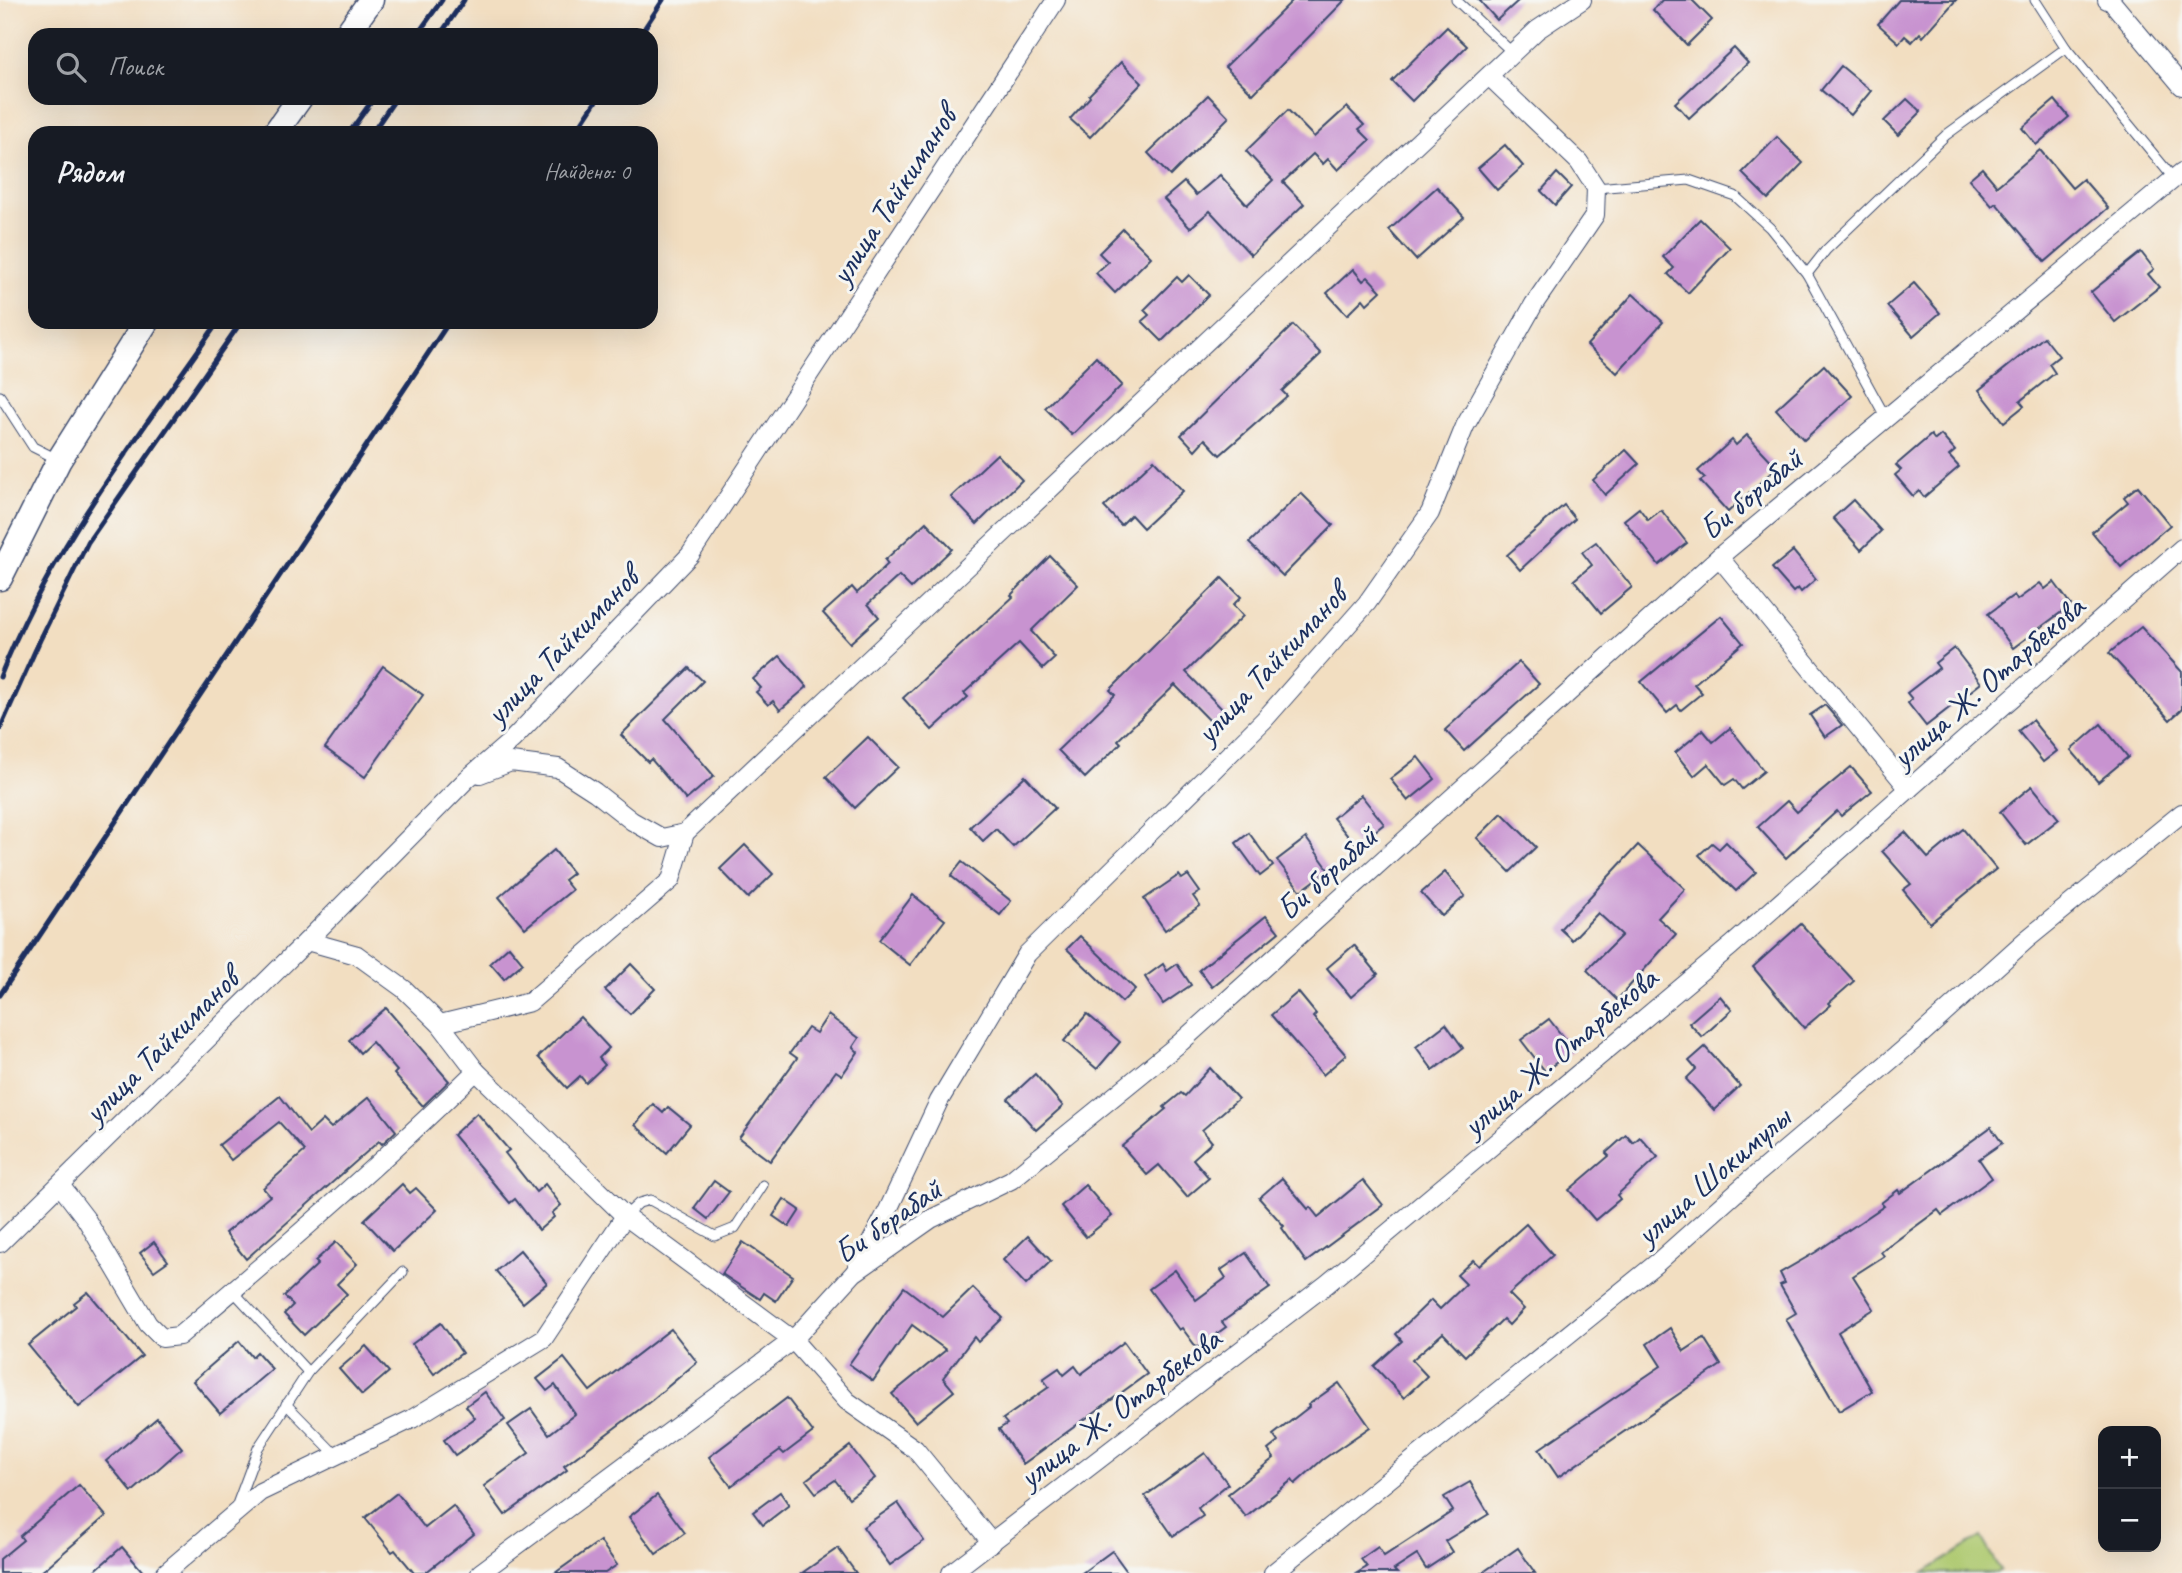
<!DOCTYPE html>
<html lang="ru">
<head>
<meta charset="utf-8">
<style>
	:root { --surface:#171b24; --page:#242831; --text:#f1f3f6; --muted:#9ea1a6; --line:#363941 }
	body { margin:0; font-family:Caveat,sans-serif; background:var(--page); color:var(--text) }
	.controls { position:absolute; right:21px; bottom:21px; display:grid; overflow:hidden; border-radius:14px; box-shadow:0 7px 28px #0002 }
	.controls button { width:63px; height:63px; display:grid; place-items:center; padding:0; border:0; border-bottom:2px solid var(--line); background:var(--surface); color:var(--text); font:35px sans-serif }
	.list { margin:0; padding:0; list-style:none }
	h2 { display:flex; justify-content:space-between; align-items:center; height:91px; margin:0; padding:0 28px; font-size:30px }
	h2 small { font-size:23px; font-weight:400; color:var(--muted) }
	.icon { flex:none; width:38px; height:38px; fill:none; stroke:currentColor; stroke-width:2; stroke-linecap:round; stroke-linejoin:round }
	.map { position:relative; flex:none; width:2182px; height:1573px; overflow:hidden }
	.search { position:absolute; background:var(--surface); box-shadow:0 7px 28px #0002; left:28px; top:28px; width:630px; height:77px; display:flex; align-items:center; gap:18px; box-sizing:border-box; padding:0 24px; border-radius:21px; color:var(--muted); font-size:26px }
	.panel { position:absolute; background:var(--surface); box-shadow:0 7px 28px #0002; left:28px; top:126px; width:630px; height:203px; border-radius:21px }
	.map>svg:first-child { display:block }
</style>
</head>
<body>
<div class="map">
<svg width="2182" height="1573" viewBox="0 0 2182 1573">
	<rect width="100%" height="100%" fill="#f6f6f2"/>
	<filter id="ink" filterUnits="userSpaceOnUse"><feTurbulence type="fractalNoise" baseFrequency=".0143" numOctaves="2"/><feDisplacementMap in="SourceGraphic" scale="14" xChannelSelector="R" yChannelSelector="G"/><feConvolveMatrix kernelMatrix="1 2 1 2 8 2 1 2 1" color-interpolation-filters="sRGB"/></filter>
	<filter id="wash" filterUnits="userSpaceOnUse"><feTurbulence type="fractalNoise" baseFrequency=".00686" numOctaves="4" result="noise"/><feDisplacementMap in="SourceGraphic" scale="28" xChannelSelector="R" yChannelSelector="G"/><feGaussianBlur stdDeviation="1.57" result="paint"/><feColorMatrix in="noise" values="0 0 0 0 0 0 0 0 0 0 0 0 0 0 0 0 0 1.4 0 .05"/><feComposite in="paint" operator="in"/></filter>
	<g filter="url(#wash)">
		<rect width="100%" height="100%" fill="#f2dec1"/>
		<polygon fill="#aec96f" stroke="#647c66" stroke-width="2" points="1981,1537 2000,1570 1996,1573 1924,1573"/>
		<g id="blocks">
			<g fill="#c893d0">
				<polygon points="1293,0 1345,0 1253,94 1225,67"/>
				<polygon points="1479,0 1519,0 1497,20"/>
				<polygon points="1662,0 1692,0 1712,20 1687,45 1653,10"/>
				<polygon points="1899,0 1956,0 1923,37 1920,33 1912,42 1905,36 1899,43 1878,24"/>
				<polygon points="1447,27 1467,46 1412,101 1392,81"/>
				<polygon points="1734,48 1748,63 1689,118 1675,103"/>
				<polygon points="1121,62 1142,83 1090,137 1070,119 1090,97 1089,95"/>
				<polygon points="1841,66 1871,91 1851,115 1821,90"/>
				<polygon points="1208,95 1229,117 1170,176 1148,153"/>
				<polygon points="1907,99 1921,112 1898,135 1884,121"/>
				<polygon points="2055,100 2069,117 2036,145 2022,128"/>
				<polygon points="1347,107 1364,125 1359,129 1370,140 1338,170 1328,159 1323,164 1313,154 1283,182 1304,204 1251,255 1210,211 1190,228 1164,199 1184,182 1196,195 1220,175 1247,205 1273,180 1246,151 1288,110 1314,137"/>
				<polygon points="1777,137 1803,163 1768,199 1742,173"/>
				<polygon points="1505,145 1523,166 1497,190 1478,168"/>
				<polygon points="2040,150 2072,188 2083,179 2108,208 2045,262 1996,203 1992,206 1969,179 1982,168 1997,186"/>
				<polygon points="1557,173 1571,187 1555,205 1541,191"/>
				<polygon points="1437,187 1464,217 1416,260 1389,230"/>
				<polygon points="1700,219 1730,248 1688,293 1668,274 1674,268 1663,257"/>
				<polygon points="1123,229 1151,257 1115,293 1096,273 1108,262 1099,253"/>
				<polygon points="2141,252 2154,269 2148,274 2159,287 2115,322 2091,292"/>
				<polygon points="1353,269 1363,281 1368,277 1381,291 1367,304 1363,299 1347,315 1327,293"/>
				<polygon points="1189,275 1209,295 1162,341 1142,321 1149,315 1144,310 1177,277 1182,282"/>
				<polygon points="1914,283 1940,313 1913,336 1887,306"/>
				<polygon points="1633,294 1663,322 1617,373 1587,345"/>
				<polygon points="1293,325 1321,354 1282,391 1287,396 1220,455 1205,439 1195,450 1181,435"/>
				<polygon points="2044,337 2059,356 2049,364 2055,373 2020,401 2024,406 2004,422 1979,390"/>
				<polygon points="1096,357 1122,385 1072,435 1045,408"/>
				<polygon points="1824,365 1852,396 1804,440 1776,409"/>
				<polygon points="1747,435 1777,467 1728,512 1700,481 1705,478 1698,471 1732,440 1736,445"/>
				<polygon points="1931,435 1935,440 1941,435 1955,451 1949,456 1959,467 1924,497 1919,491 1913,496 1895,475 1901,470 1896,465"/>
				<polygon points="1626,450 1639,464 1605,495 1593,480"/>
				<polygon points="997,454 1022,480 977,524 951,497"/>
				<polygon points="1154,460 1183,491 1143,528 1131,515 1121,525 1104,507"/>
				<polygon points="2138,486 2170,525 2121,567 2092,532 2128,502 2124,497"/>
				<polygon points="1301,493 1333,525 1283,576 1249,543"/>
				<polygon points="1853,500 1881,531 1861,550 1833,518"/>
				<polygon points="1564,505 1575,519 1520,570 1507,555"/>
				<polygon points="1639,508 1648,520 1661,510 1687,543 1659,565 1624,520"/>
				<polygon points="926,522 952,549 911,588 899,576 868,604 879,617 850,643 823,613 852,587 857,593 888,564 885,560"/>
				<polygon points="1596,542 1632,587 1601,613 1574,580 1592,565 1582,552"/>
				<polygon points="1793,551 1816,579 1801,592 1798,588 1793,592 1772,568"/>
				<polygon points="1050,556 1078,585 1031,631 1055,658 1043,669 1019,643 964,693 968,697 932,730 903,698 1013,597 1011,595"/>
				<polygon points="1222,578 1241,597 1233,605 1243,616 1186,672 1228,715 1216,727 1175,685 1118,740 1121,743 1085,778 1058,750 1115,695 1110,690"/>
				<polygon points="2054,582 2071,605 2013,648 1988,614 2014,595 2017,600 2040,583 2045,589"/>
				<polygon points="1721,616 1743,643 1694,684 1702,693 1681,710 1677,705 1667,713 1641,682"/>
				<polygon points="2141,627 2182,672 2182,709 2170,720 2109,653"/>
				<polygon points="1954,648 1981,683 1926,726 1908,703 1912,699 1907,693 1939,668 1935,663"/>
				<polygon points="780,656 807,687 780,710 773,701 768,705 756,692 761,688 753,679"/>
				<polygon points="1519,662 1539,684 1464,751 1445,730"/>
				<polygon points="383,666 423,695 365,777 325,748"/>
				<polygon points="689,668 703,681 665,719 714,776 686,800 651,759 648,762 621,735"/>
				<polygon points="1825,705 1842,725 1825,737 1810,715"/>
				<polygon points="2032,720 2057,751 2043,762 2018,731"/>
				<polygon points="2101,724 2128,757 2098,782 2071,750"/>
				<polygon points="1730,728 1764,771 1742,789 1734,779 1725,785 1708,764 1694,776 1675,753 1703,730 1713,742"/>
				<polygon points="868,737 898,767 855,808 826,777"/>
				<polygon points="1418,757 1435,779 1408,801 1390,779"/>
				<polygon points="1851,767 1872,791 1841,816 1837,811 1786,858 1758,827 1787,801 1797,812"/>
				<polygon points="1025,776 1055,808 1013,847 996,829 983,841 970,827"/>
				<polygon points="2032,786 2059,819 2026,845 2000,812"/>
				<polygon points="1361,795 1384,824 1356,846 1333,818"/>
				<polygon points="1502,813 1536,847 1510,872 1477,838"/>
				<polygon points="1963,829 1996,869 1930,923 1903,890 1911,884 1882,851 1905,832 1928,858"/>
				<polygon points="1249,833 1273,866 1260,876 1236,843"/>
				<polygon points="1306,838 1329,870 1301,891 1277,860"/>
				<polygon points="1726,842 1756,872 1736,891 1699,855 1712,843 1719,849"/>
				<polygon points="745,845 773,874 748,898 720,869"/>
				<polygon points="1638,845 1685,889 1658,918 1676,934 1617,1000 1587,970 1622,935 1598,913 1572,940 1560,929"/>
				<polygon points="554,850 573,873 564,880 572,890 525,928 499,897"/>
				<polygon points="962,862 1011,901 1000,915 951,876"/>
				<polygon points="1445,872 1465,896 1442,916 1421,893"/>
				<polygon points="1179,875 1182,879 1188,875 1200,892 1193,896 1200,906 1165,930 1144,899"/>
				<polygon points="913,895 945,920 910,965 879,940"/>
				<polygon points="1266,916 1279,932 1212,987 1199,970"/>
				<polygon points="1801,924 1854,981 1829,1003 1831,1005 1804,1028 1753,967"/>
				<polygon points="1080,936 1135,989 1122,1002 1067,949"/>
				<polygon points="1354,945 1378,974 1351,997 1327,968"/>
				<polygon points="509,946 523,963 504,979 490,963"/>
				<polygon points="631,964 655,989 630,1014 605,990"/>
				<polygon points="1163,964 1167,971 1177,964 1191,985 1163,1004 1145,977"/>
				<polygon points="1298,992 1316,1014 1313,1017 1346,1055 1323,1075 1271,1015"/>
				<polygon points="1720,996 1732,1010 1702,1037 1689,1023"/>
				<polygon points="386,1008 449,1081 423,1106 394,1074 397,1071 372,1042 360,1053 349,1040"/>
				<polygon points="1087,1014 1120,1042 1097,1069 1064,1041"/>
				<polygon points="828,1015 859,1038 853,1047 858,1052 842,1075 836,1071 770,1161 739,1138 797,1058 790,1053 808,1028 816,1033"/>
				<polygon points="580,1017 609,1048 599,1058 605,1065 586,1083 580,1076 567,1088 538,1057"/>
				<polygon points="1549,1019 1573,1050 1545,1071 1521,1040"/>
				<polygon points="1446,1024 1463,1048 1433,1070 1416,1047"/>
				<polygon points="1705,1047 1740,1086 1714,1110 1686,1079 1696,1069 1689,1061"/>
				<polygon points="1210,1068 1238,1099 1202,1130 1212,1142 1193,1159 1209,1178 1187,1197 1159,1165 1147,1175 1122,1146 1166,1109 1164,1107 1181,1093 1185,1096"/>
				<polygon points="1035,1074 1063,1106 1036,1130 1008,1099"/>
				<polygon points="280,1096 309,1133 323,1120 331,1128 369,1097 396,1131 382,1144 379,1141 246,1259 225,1233 270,1196 263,1188 305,1151 279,1122 231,1160 219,1145"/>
				<polygon points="653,1104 663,1113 668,1107 690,1125 667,1153 635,1125"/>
				<polygon points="477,1113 509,1150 505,1153 536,1192 545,1184 561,1205 552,1213 554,1217 539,1230 515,1199 510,1203 453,1135"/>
				<polygon points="1991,1127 2002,1143 1979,1159 1992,1178 1942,1215 1938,1210 1881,1252 1884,1256 1853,1276 1874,1309 1838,1332 1872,1391 1839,1411 1786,1319 1796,1313 1780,1285 1785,1283 1780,1273 1816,1252 1884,1206 1881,1203 1898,1190 1900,1193"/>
				<polygon points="1626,1135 1633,1143 1640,1137 1658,1157 1617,1195 1620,1199 1595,1220 1569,1190 1609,1156 1606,1153"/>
				<polygon points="1282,1178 1308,1209 1310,1207 1318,1217 1363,1180 1383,1205 1306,1262 1282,1228 1284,1226 1259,1198"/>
				<polygon points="714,1181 729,1192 708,1219 694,1208"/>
				<polygon points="402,1184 410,1193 416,1188 437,1210 393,1251 364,1220"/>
				<polygon points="1085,1185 1112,1216 1086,1237 1061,1206"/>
				<polygon points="784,1199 800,1210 789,1227 773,1216"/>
				<polygon points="1526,1224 1553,1255 1509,1294 1524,1309 1509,1325 1503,1319 1465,1356 1443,1333 1412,1360 1427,1376 1404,1398 1374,1366 1402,1341 1396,1334 1431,1300 1440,1309 1466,1284 1457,1275 1473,1260 1479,1266"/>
				<polygon points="1028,1236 1051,1261 1026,1285 1003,1260"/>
				<polygon points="154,1242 168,1261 154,1271 140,1253"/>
				<polygon points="336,1242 357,1264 337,1284 347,1294 304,1335 284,1314 293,1305 284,1296 318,1264 315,1261"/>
				<polygon points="743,1242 793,1276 776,1301 764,1293 760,1299 722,1274"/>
				<polygon points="520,1250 547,1283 523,1303 496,1271"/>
				<polygon points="1246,1253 1270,1288 1222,1322 1226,1327 1197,1348 1182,1328 1179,1330 1149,1289 1175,1270 1196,1300 1226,1278 1221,1270"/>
				<polygon points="904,1287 943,1317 973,1288 1003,1318 978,1342 974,1337 943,1378 954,1391 916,1422 892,1394 946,1350 912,1325 873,1381 849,1364"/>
				<polygon points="88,1292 142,1356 79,1407 28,1345 76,1306 74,1303"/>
				<polygon points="441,1323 462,1353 434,1374 412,1344"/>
				<polygon points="1670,1328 1684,1351 1704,1338 1721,1365 1558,1477 1539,1449 1661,1366 1647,1344"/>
				<polygon points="671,1329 697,1362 652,1400 564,1466 567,1470 505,1515 484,1486 529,1453 508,1425 531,1409 549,1434 575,1414 555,1385 547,1391 537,1379 564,1358 590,1391"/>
				<polygon points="239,1341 252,1357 257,1352 272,1369 220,1413 193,1381"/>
				<polygon points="1124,1342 1147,1374 1023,1464 999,1429 1007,1424 1003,1419 1049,1387 1043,1379 1059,1368 1064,1375 1075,1366 1081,1374"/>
				<polygon points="366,1346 389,1372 362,1395 339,1369"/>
				<polygon points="1339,1383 1370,1427 1322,1460 1295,1484 1292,1480 1246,1517 1228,1494 1274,1458 1268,1450 1278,1442 1273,1435 1309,1407 1308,1405"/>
				<polygon points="485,1392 505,1420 455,1455 444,1440 475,1418 466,1406"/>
				<polygon points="787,1398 813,1432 784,1454 780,1450 731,1486 709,1457"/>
				<polygon points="157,1418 182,1448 132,1492 106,1461"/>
				<polygon points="850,1446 875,1478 849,1498 835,1480 816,1493 806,1480"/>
				<polygon points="1205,1453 1228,1484 1198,1508 1203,1516 1173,1536 1145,1496"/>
				<polygon points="1470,1482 1489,1514 1445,1541 1452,1552 1426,1569 1417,1555 1394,1570 1397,1573 1357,1573 1367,1567 1361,1559 1378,1547 1384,1556 1453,1511 1444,1497"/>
				<polygon points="79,1485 106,1516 40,1573 0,1573 0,1559 23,1540 20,1536"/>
				<polygon points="780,1492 789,1505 763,1525 753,1512"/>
				<polygon points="397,1493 425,1528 453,1506 474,1534 425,1573 414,1573 395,1550 392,1552 365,1518"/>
				<polygon points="657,1495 685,1533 656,1554 629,1517"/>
				<polygon points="898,1503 924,1541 890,1565 863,1527"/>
				<polygon points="600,1541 617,1565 605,1573 555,1573"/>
				<polygon points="122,1547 144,1573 92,1573"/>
				<polygon points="838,1548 856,1573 802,1573"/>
				<polygon points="1518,1548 1535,1573 1482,1573"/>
				<polygon points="1112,1551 1128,1573 1082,1573"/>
			</g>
		</g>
	</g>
	<g filter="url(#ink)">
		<use href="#blocks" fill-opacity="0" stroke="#3b496d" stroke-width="2"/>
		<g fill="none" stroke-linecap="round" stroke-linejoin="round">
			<defs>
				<g id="lane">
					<polyline points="1456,0 1513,53"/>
					<polyline points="2035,0 2066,48 2174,179"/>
					<polyline points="1596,188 1689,180 1735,196 1770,228 1807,274 1886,418"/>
					<polyline points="1807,274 1826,250 1946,135 2066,48"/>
					<polyline points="0,396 33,447 59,460"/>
					<polyline points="625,1216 639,1203 650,1200 715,1236 735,1228 763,1185"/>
					<polyline points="233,1291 308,1372"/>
					<polyline points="286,1404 336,1455"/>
					<polyline points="236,1507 258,1448 308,1372 403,1272"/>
				</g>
				<g id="street">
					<polyline points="2107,0 2111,1 2182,86"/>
					<polyline points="1719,557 1909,789"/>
					<polyline points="480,774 511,762 558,768 595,792 632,821 662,838 685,833"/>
					<polyline points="307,941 357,955 404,989 440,1024 476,1071 625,1216 793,1340 847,1401 915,1449 992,1543"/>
					<polyline points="440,1024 530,1002 671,880 685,833 1537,30 1582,0"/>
					<path d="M60 1185 86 1219 148 1324 162 1338 179 1336C281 1250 381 1164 476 1071"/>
					<polyline points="0,1243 307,941 467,779 512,740 690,555 1056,0"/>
					<polyline points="856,1270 887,1212 939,1101 1027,954 1264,720 1367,603 1430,513 1465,426 1534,304 1595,215 1596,188 1579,162 1490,77"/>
					<polyline points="165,1573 260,1492 412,1419 544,1338 625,1216"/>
					<polyline points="480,1573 793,1340 854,1273 931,1219 1011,1180 1181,1042 1719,557 2182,172"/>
					<polyline points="951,1573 1327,1284 1731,946 2182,548"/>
					<polyline points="1273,1573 1658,1262 1751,1179 1917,1038 2026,940 2182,813"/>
				</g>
				<g id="secondary">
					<polyline points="346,35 371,0"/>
					<polyline points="275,133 300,98"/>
					<polyline points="0,578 59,460 146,322"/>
				</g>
			</defs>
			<use href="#lane" stroke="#3b496d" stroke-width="11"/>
			<use href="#street" stroke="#3b496d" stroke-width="20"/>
			<use href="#secondary" stroke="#3b496d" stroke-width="27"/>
			<use href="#lane" stroke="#fff" stroke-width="9"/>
			<use href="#street" stroke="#fff" stroke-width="18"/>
			<use href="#secondary" stroke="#fff" stroke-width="24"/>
			<g stroke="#1b2f5e" stroke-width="5">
				<polyline points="417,35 442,0"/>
				<polyline points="440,35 464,0"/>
				<polyline points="640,35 663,0"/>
				<polyline points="349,133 374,98"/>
				<polyline points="372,133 396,98"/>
				<polyline points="575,133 598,98"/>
				<path d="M0 677C51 547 139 436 218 322"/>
				<polyline points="0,729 40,640 88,542 241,322"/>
				<polyline points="0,995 449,322"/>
			</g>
		</g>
	</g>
	<g text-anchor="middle" stroke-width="6" stroke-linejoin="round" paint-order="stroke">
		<g font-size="33" fill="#1b2f5e" stroke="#f6f6f2">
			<text transform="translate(892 195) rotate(-57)" y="12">улица Тайкиманов</text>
			<text transform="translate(1750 493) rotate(-40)" y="12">Би борабай</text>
			<text transform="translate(561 645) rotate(-46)" y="12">улица Тайкиманов</text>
			<text transform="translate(1270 663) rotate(-47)" y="12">улица Тайкиманов</text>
			<text transform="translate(1987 681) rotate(-41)" y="12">улица Ж. Отарбекова</text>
			<text transform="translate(1326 872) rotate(-42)" y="12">Би борабай</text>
			<text transform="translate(160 1045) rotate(-45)" y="12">улица Тайкиманов</text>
			<text transform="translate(1559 1051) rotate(-40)" y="12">улица Ж. Отарбекова</text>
			<text transform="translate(1712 1175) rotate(-41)" y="12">улица Шокимулы</text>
			<text transform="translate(887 1220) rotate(-35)" y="12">Би борабай</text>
			<text transform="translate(1119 1407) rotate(-37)" y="12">улица Ж. Отарбекова</text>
		</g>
	</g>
</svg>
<div class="controls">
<button>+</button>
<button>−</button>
</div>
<div class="search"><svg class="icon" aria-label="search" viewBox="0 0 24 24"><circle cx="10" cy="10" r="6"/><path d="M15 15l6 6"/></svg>Поиск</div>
<section class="panel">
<h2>Рядом<small>Найдено: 0</small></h2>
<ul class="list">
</ul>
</section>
</div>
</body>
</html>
